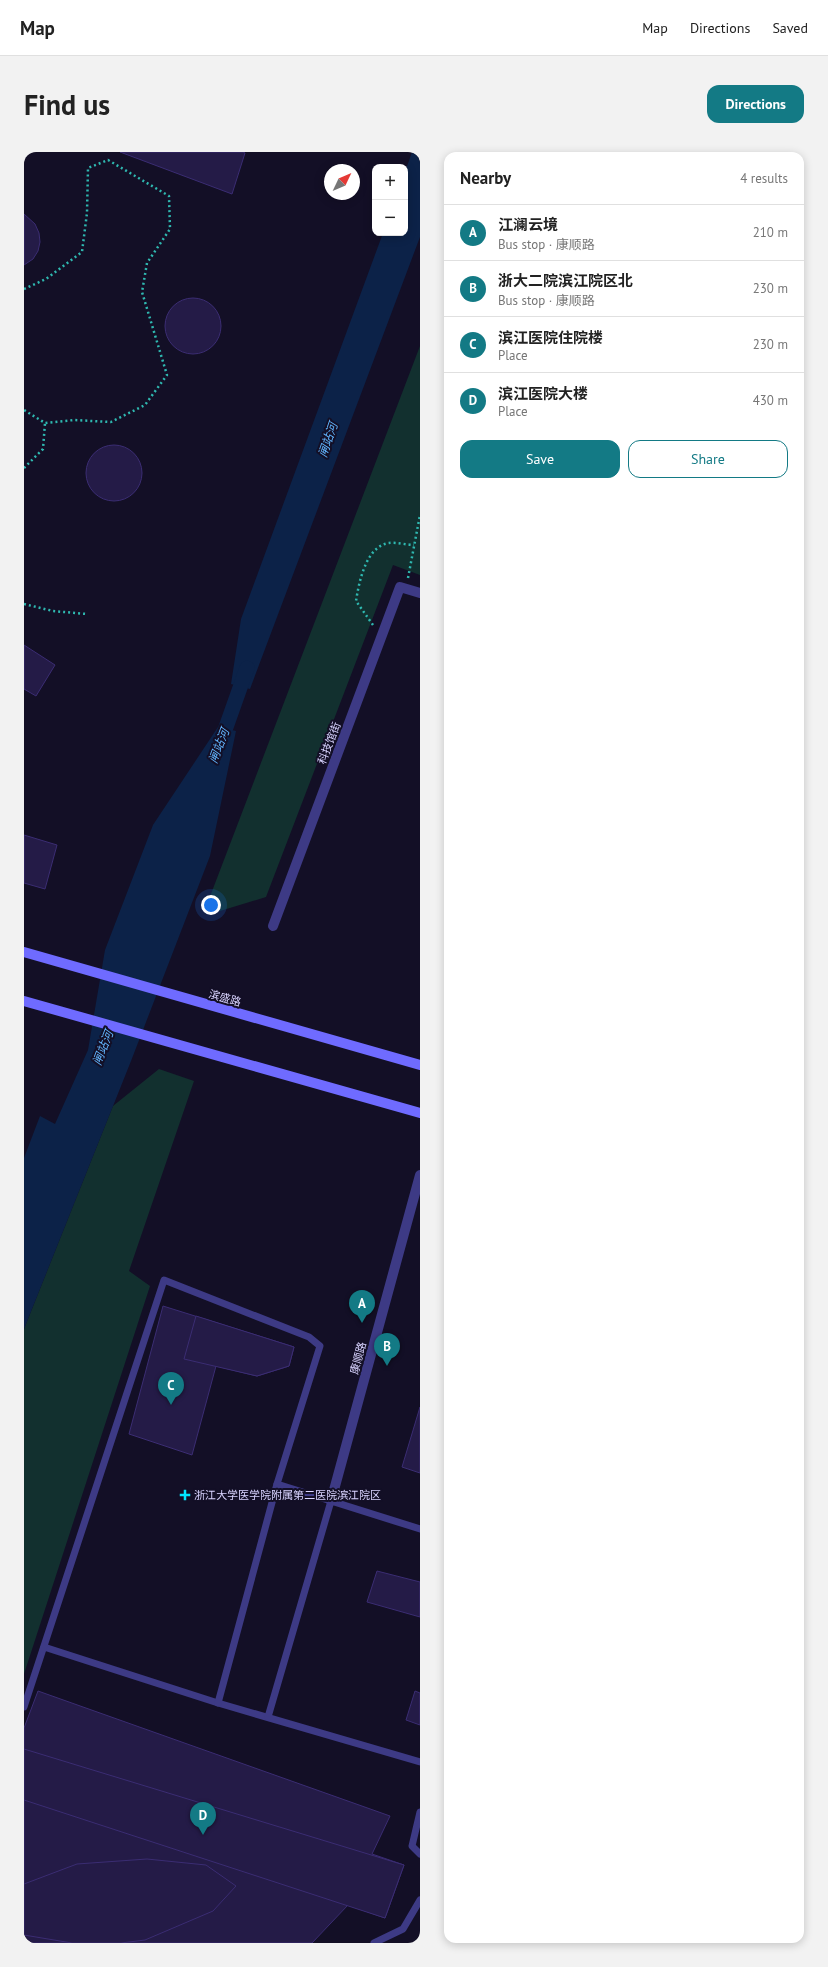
<!DOCTYPE html>
<html lang="en">
<head>
<meta charset="utf-8">
<style>
	:root { --surface:#fff; --page:#f2f2f2; --text:#222; --muted:#767676; --line:#e0e0e0; --accent:#137a85 }
	body { margin:0; font-family:"PT Sans","Noto Sans SC",sans-serif; background:var(--page); color:var(--text) }
	.controls { position:absolute; right:12px; top:12px; display:grid; overflow:hidden; border-radius:8px; box-shadow:0 2px 10px #0003 }
	.controls button { width:36px; height:36px; display:grid; place-items:center; padding:0; border:0; border-bottom:1px solid var(--line); background:var(--surface); color:var(--text); font:20px sans-serif }
	.compass { position:absolute; left:300px; top:12px; width:36px; height:36px; border-radius:50%; background:var(--surface); box-shadow:0 2px 10px #0003; rotate:46deg }
	.you { position:absolute; left:187px; top:753px; width:14px; height:14px; margin:-10px; border:3px solid #fff; border-radius:50%; background:#1a73e8; box-shadow:0 0 0 6px #1a73e833 }
	.badge { display:grid; place-items:center; width:26px; height:26px; border-radius:50%; background:var(--accent); color:#fff; font-size:13px; font-weight:700 }
	.pin { position:absolute; translate:-50% -33px; filter:drop-shadow(0 1px 2px #0008) }
	.pin::after { content:''; position:absolute; top:21px; width:14px; height:12px; background:inherit; clip-path:polygon(0 0,100% 0,50% 100%) }
	.list { margin:0; padding:0; list-style:none }
	h2 { display:flex; justify-content:space-between; align-items:center; height:52px; margin:0; padding:0 16px; font-size:17px }
	h2 small { font-size:13px; font-weight:400; color:var(--muted) }
	.list li { display:grid; grid-template-columns:26px 1fr auto; gap:12px; align-items:center; box-sizing:border-box; height:56px; padding:0 16px; border-top:1px solid var(--line) }
	.list b { display:block; font-size:15px; white-space:nowrap }
	.list p { margin:0; font-size:13px; white-space:nowrap; color:var(--muted) }
	.list em { font-size:13px; font-style:normal; color:var(--muted) }
	.actions { display:flex; gap:8px; padding:12px 16px }
	.actions a { flex:1; padding:9px 0; border:1px solid var(--accent); border-radius:12px; text-align:center; font-size:14px; color:var(--accent) }
	.actions .main { background:var(--accent); color:#fff }
	.map { position:relative; flex:none; width:396px; height:1791px; overflow:hidden; border-radius:12px }
	header { display:flex; align-items:center; gap:24px; box-sizing:border-box; height:56px; padding:0 20px; background:var(--surface); border-bottom:1px solid var(--line) }
	header strong { font-size:19px }
	nav { display:flex; gap:22px; margin-inline-start:auto; font-size:14px }
	.intro { display:flex; align-items:center; justify-content:space-between; box-sizing:border-box; height:96px; padding:0 24px }
	h1 { margin:0; font-size:28px }
	.button { padding:10px 18px; border-radius:12px; background:var(--accent); color:#fff; font-size:14px; font-weight:700 }
	main { display:flex; gap:24px; padding:0 24px }
	aside { flex:1; background:var(--surface); border-radius:12px; box-shadow:0 2px 10px #0003 }
	.map>svg:first-child { display:block }
</style>
</head>
<body>
<header>
<strong>Map</strong>
<nav><a>Map</a><a>Directions</a><a>Saved</a></nav>
</header>
<div class="intro"><h1>Find us</h1><a class="button">Directions</a></div>
<main>
<div class="map">
<svg width="396" height="1791" viewBox="0 0 396 1791">
	<rect width="100%" height="100%" fill="#130f26"/>
	<g fill="#12302f">
		<polygon points="396,194 396,423 369,413 242,745 196,759 182,755"/>
		<polygon points="135,917 170,929 105,1119 126,1134 0,1522 0,1177 89,954"/>
	</g>
	<g fill="#0c2248">
		<polygon points="388,0 396,0 396,85 226,537 207,532 217,467 359,81 381,81 381,20"/>
		<polygon points="194,575 212,579 186,704 107,909 0,1177 0,1006 16,964 31,972 64,898 81,798 129,673"/>
	</g>
	<g fill="none" stroke-linecap="round" stroke-linejoin="round">
		<polyline stroke="#0c2248" stroke-width="15" points="195,595 223,516"/>
	</g>
	<g fill="#241b47" stroke="#3b2d73">
		<polygon points="96,0 219,0 221,1 208,42"/>
		<polygon points="0,62 11,72 15,81 16,90 14,99 9,107 0,113"/>
		<circle cx="169" cy="174" r="28"/>
		<circle cx="90" cy="321" r="28"/>
		<polygon points="0,493 31,513 12,544 0,537"/>
		<polygon points="0,683 33,693 21,737 0,731"/>
		<polygon points="139,1154 270,1195 265,1214 233,1224 192,1214 168,1303 105,1282"/>
		<polygon points="172,1164 270,1195 265,1214 233,1224 160,1207"/>
		<polygon points="396,1255 396,1321 378,1315"/>
		<polygon points="353,1419 396,1430 396,1465 343,1450"/>
		<polygon points="14,1539 366,1664 348,1702 380,1713 361,1766 324,1753 288,1791 0,1791 0,1576"/>
		<polygon points="391,1539 396,1541 396,1573 382,1568"/>
		<polygon points="0,1597 380,1713 361,1766 0,1648"/>
		<polygon points="123,1707 182,1713 212,1734 189,1759 121,1788 97,1791 48,1791 0,1783 0,1732 53,1712"/>
	</g>
	<g fill="none" stroke-linecap="round" stroke-linejoin="round">
		<g stroke="#2fb8b0" stroke-width="2.5" stroke-dasharray="2 3" stroke-linecap="butt">
			<polyline points="0,137 22,127 58,100 63,61 64,16 84,8 145,44 146,77 123,111 118,140 143,223 121,253 87,270 50,268 21,271 0,258"/>
			<polyline points="0,316 19,297 21,271"/>
			<polyline points="384,426 396,363"/>
			<polyline points="0,452 29,459 63,462"/>
			<path d="M349 473 332 449C335 430 342 394 365 391 373 390 383 393 390 393"/>
		</g>
		<g stroke="#3d3a85" stroke-width="7">
			<polyline points="20,1495 194,1551 396,1610"/>
			<polyline points="194,1551 253,1332"/>
			<polyline points="0,1555 140,1128 285,1185 296,1194 253,1332 396,1377"/>
			<polyline points="244,1565 307,1349"/>
			<polyline points="396,1660 388,1694 396,1702"/>
			<polyline points="350,1791 379,1777 396,1748"/>
		</g>
		<g stroke="#3d3a85" stroke-width="10">
			<polyline points="249,774 376,435 396,441"/>
			<polyline points="307,1349 396,1023"/>
		</g>
		<g stroke="#6f6bff" stroke-width="10">
			<polyline points="0,800 396,913"/>
			<polyline points="0,849 396,961"/>
		</g>
	</g>
	<path fill="#00e5ff" stroke="#130f26" stroke-width="1.5" d="M159 1337h4v4h4v4h-4v4h-4v-4h-4v-4h4z"/>
	<g text-anchor="middle" stroke-width="4" stroke-linejoin="round" paint-order="stroke">
		<g font-size="11" fill="#d9d4ff" stroke="#130f26">
			<text transform="translate(305 591) rotate(-69)" y="4">科技馆街</text>
			<text transform="translate(201 846) rotate(16)" y="4">滨盛路</text>
			<text transform="translate(334 1206) rotate(-75)" y="4">康顺路</text>
		</g>
		<g font-size="11" fill="#d9d4ff" stroke="#130f26" text-anchor="start">
			<text x="170" y="1347">浙江大学医学院附属第二医院滨江院区</text>
		</g>
		<g font-size="12" font-style="italic" fill="#62b6ff" stroke="#130f26">
			<text transform="translate(304 288) rotate(-71)" y="4">闸站河</text>
			<text transform="translate(195 594) rotate(-69)" y="4">闸站河</text>
			<text transform="translate(79 896) rotate(-69)" y="4">闸站河</text>
		</g>
	</g>
</svg>
<div class="controls">
<button>+</button>
<button>−</button>
</div>
<svg class="compass" viewBox="-18 -18 36 36"><path d="M0-13l5 13h-10z" fill="#e53935"/><path d="M0 13l5-13h-10z" fill="#767676"/></svg>
<div class="you"></div>
<div class="pin badge" style="left:338px;top:1171px">A</div>
<div class="pin badge" style="left:363px;top:1214px">B</div>
<div class="pin badge" style="left:147px;top:1253px">C</div>
<div class="pin badge" style="left:179px;top:1683px">D</div>
</div>
<aside>
<h2>Nearby<small>4 results</small></h2>
<ul class="list">
<li><span class="badge">A</span><div><b>江澜云境</b><p>Bus stop · 康顺路</p></div><em>210 m</em></li>
<li><span class="badge">B</span><div><b>浙大二院滨江院区北</b><p>Bus stop · 康顺路</p></div><em>230 m</em></li>
<li><span class="badge">C</span><div><b>滨江医院住院楼</b><p>Place</p></div><em>230 m</em></li>
<li><span class="badge">D</span><div><b>滨江医院大楼</b><p>Place</p></div><em>430 m</em></li>
</ul>
<div class="actions"><a class="main">Save</a><a>Share</a></div>
</aside>
</main>
</body>
</html>
